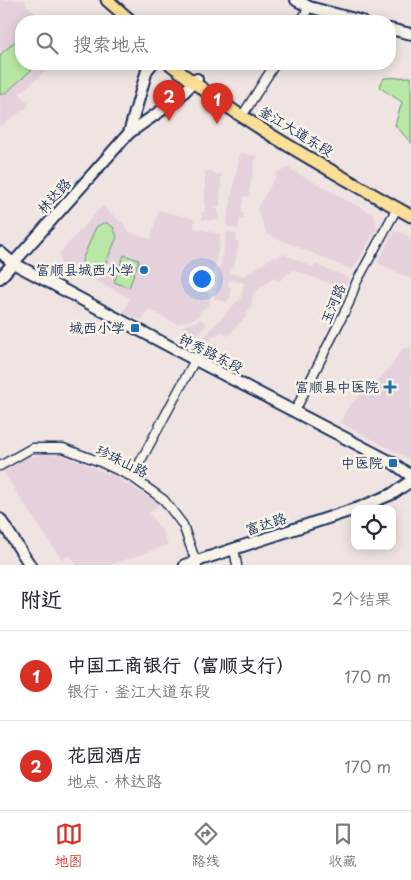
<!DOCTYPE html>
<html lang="zh">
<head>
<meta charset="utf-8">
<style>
	:root { --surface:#fff; --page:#f2f2f3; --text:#2b2b33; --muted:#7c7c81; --line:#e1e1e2; --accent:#d93025 }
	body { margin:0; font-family:"Playpen Sans","LXGW WenKai TC",sans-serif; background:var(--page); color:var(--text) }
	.controls { position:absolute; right:15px; bottom:15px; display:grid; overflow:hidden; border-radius:10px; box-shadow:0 2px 12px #0003 }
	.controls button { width:45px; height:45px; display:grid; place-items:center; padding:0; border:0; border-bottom:1px solid var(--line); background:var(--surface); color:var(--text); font:25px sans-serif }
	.you { position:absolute; left:201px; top:278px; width:18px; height:18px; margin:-12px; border:4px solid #fff; border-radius:50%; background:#1a73e8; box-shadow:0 0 0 8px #1a73e833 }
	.badge { display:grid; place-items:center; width:32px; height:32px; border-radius:50%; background:var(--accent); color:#fff; font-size:16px; font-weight:700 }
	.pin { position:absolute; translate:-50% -41px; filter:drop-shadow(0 1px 2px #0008) }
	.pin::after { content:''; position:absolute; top:26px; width:18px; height:15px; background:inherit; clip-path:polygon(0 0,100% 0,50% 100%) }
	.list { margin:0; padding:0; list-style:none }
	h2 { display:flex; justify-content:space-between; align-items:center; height:65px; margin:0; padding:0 20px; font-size:21px }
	h2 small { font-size:16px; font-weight:400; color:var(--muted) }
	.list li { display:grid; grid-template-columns:32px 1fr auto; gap:15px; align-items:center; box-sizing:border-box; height:90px; padding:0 20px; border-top:1px solid var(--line) }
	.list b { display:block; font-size:19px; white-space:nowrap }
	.list p { margin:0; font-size:16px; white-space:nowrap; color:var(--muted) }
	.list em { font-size:16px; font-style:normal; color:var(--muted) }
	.icon { flex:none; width:28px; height:28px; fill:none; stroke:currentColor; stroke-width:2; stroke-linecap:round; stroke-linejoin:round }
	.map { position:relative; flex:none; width:411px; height:565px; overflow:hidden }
	.search { position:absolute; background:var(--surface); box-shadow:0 2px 12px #0003; left:15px; right:15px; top:15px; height:55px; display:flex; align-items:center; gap:12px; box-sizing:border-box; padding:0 18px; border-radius:20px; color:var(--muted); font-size:19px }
	.sheet { height:245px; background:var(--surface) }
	nav { display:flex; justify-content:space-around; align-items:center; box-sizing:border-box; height:70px; border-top:1px solid var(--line); background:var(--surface); font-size:14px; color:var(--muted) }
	nav a { display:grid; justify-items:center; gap:2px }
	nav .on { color:var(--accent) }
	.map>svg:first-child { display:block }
</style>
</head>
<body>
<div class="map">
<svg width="411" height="565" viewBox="0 0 411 565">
	<rect width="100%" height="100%" fill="#efe4e2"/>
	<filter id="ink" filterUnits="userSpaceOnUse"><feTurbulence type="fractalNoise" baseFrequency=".02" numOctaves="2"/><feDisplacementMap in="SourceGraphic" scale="10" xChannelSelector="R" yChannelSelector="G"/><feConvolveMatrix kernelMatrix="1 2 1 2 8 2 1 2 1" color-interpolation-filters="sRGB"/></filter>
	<g filter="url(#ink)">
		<g fill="#e5d1db">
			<polygon points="0,0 26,0 25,3 42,21 21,21 21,64 54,64 19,94 29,104 27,107 0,127"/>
			<polygon points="240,153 258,156 257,160 255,160 248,197 244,196 241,212 244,213 243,219 240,219 238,229 226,226"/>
			<polygon points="288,168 374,215 377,227 392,235 394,232 398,231 411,238 411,279 378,263 390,238 376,230 354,268 352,270 267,234 257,209 278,172"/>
			<polygon points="205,171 213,171 213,174 221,174 220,206 213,206 213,209 218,209 218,220 202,220 202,212 205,212"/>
			<polygon points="102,206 126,226 125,228 133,234 151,239 158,210 195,219 194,228 221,234 213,277 203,286 211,298 209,305 200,311 198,317 177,324 148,309 142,320 123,313 130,298 60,263 59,254"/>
			<polygon points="227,232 237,234 236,241 239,242 234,268 231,268 230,273 245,276 274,256 276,258 283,254 313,267 315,264 349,278 344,289 293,270 279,281 274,278 253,293 251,308 246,314 247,315 228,336 221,331 217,335 216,334 207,343 201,340 238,300 240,301 244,283 229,280 228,286 231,286 229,294 231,294 231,299 228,298 228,302 214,299"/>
			<polygon points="201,319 207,324 194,338 181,332 184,326"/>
			<polygon points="411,347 411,460 340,422 348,407 391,367 402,349"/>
			<polygon points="43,454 64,455 116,477 160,504 149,513 162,530 168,545 111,565 76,565 69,555 62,560 3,472 25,458"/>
		</g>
		<g fill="#b9e7a5" stroke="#6a8b82">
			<polygon points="21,36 21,64 38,64 7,92 0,95 0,55"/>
			<polygon points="411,77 411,143 395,125 402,102 379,87 384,78"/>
			<path d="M103 223H107L113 227 117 237 103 269C95 279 83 272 82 260L96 227Z"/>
			<polygon points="124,255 139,260 129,288 114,282"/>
		</g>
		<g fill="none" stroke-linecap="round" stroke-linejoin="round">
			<defs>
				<g id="street">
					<polyline points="301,21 309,7"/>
					<polyline points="242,116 275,64"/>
					<polyline points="295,411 349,303 356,283 397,208"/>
					<polyline points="0,466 32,448 63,448 98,461 132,477 164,500 183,525 197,565"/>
					<polyline points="132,477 195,360"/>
					<polyline points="234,549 237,565"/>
				</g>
				<g id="secondary">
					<polyline points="296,0 309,7 362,21"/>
					<polyline points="390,29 411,34"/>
					<polyline points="129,133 147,70 152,64"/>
					<polyline points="0,252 13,263 184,354 393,463 411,476"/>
					<polyline points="0,278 129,133 175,101 197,79"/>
					<polyline points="356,509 392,494 411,481"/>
					<polyline points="0,519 30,565"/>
					<polyline points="185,565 355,509"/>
				</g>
				<g id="primary">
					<polyline points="107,0 131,21"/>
					<path d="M170 64C244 124 328 169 411 216"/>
				</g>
			</defs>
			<use href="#street" stroke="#1b2f5e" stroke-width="11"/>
			<use href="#secondary" stroke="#1b2f5e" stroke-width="14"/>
			<use href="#primary" stroke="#1b2f5e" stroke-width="15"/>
			<use href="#street" stroke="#f7f3e8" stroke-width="8"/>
			<use href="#secondary" stroke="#f7f3e8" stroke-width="10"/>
			<use href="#primary" stroke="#fbdf96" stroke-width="11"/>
		</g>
	</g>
	<g fill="#1f6fb2" stroke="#f7f3e8" stroke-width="2">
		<circle cx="144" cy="270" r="5"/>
		<rect x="130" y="323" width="10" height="10" rx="2.5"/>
		<path d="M387.5 379.5h5v5h5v5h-5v5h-5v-5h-5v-5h5z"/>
		<rect x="388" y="458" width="10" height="10" rx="2.5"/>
	</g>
	<g text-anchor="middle" stroke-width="5" stroke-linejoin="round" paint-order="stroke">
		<g font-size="14" fill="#1b2f5e" stroke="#f7f3e8">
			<text transform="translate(296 131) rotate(31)" y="5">釜江大道东段</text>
			<text transform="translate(54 196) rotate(-48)" y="5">林达路</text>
			<text transform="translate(333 304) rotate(-67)" y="5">玉河路</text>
			<text transform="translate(211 353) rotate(27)" y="5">钟秀路东段</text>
			<text transform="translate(122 461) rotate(26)" y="5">珍珠山路</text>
			<text transform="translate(266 524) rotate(-18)" y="5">富达路</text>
		</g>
		<g font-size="14" fill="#1b2f5e" stroke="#f7f3e8" text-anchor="end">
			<text x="134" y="275">富顺县城西小学</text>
			<text x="125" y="333">城西小学</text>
			<text x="379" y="392">富顺县中医院</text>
			<text x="383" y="468">中医院</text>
		</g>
	</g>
</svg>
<div class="controls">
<button><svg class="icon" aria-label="locate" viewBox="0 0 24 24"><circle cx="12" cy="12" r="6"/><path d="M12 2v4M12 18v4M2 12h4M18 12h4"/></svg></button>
</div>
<div class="you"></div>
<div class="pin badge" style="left:217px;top:124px">1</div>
<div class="pin badge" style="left:169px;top:121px">2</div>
<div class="search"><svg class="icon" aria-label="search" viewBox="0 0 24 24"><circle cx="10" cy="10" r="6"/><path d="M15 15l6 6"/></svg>搜索地点</div>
</div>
<section class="sheet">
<h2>附近<small>2个结果</small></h2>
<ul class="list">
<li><span class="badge">1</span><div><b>中国工商银行（富顺支行）</b><p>银行 · 釜江大道东段</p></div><em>170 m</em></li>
<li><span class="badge">2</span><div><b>花园酒店</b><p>地点 · 林达路</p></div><em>170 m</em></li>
</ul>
</section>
<nav>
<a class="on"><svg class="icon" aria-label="map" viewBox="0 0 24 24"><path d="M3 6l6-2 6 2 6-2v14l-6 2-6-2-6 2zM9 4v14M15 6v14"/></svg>地图</a>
<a><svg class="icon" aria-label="directions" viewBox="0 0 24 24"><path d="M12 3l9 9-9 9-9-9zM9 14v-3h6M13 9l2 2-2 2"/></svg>路线</a>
<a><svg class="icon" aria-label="saved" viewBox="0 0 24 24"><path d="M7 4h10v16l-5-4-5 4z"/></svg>收藏</a>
</nav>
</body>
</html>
